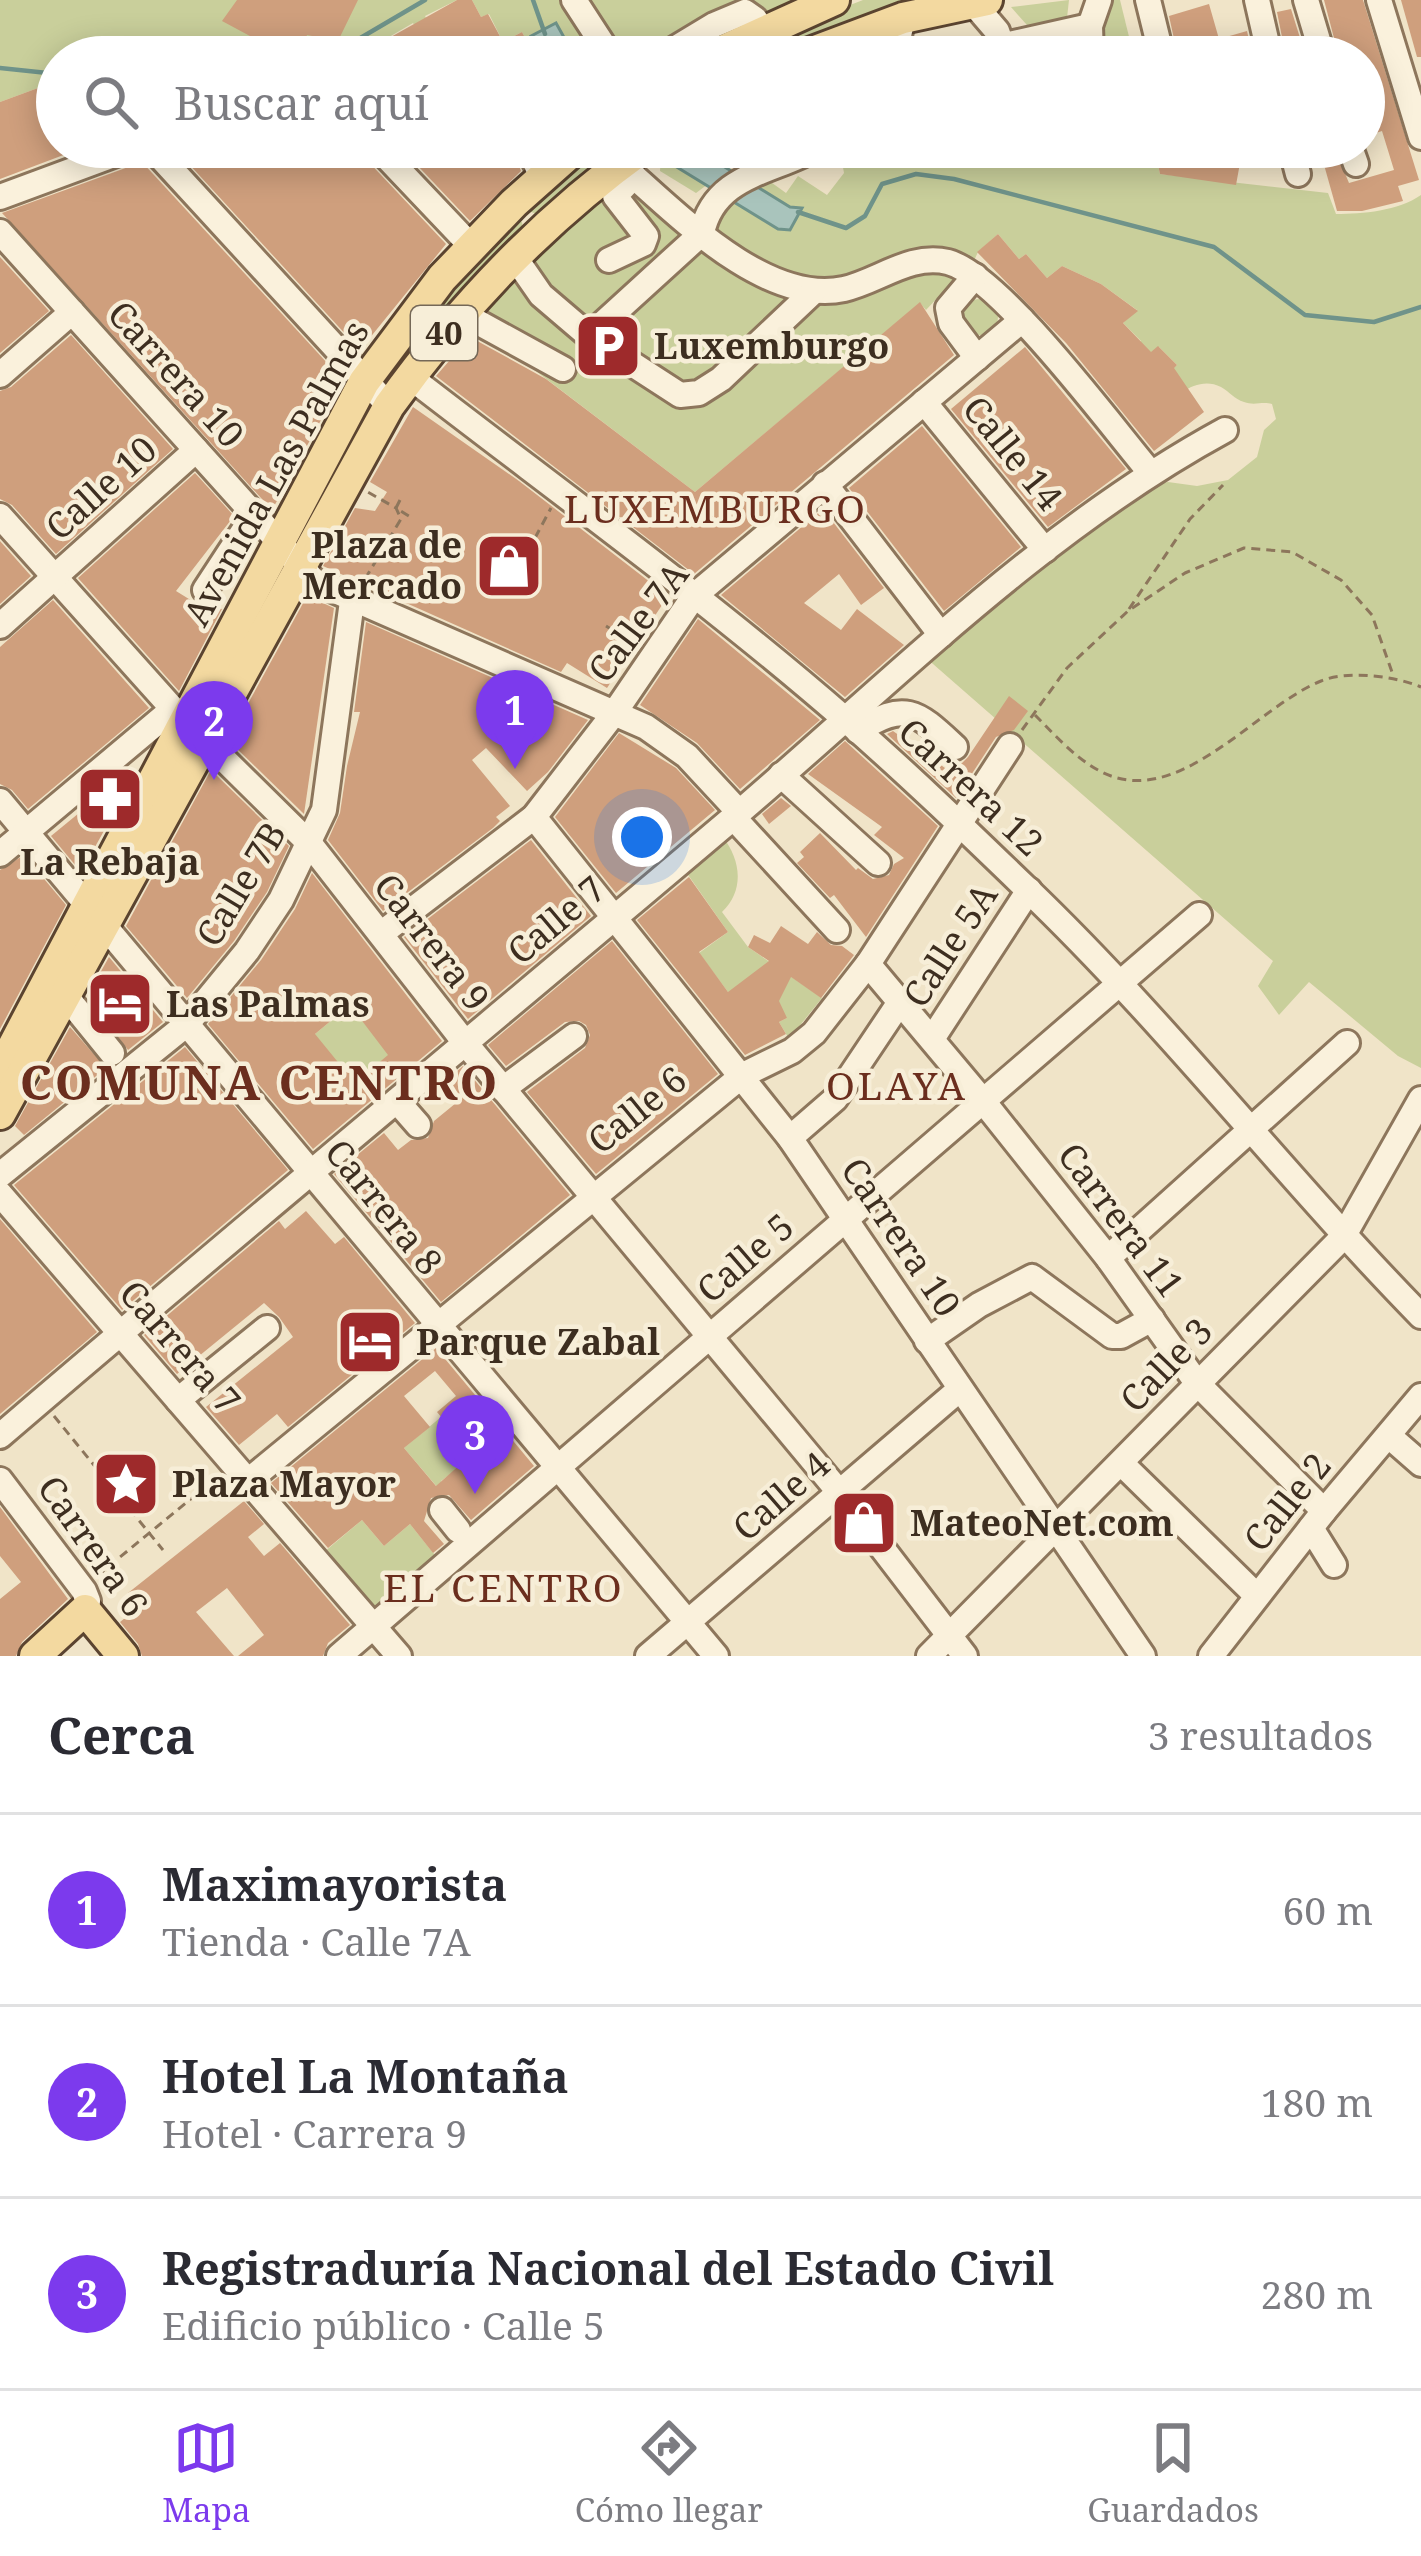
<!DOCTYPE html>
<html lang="es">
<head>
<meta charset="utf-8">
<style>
	:root { --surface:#fff; --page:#f2f2f3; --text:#2b2b33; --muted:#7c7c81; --line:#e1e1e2; --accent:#7c3aed }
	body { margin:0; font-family:"Noto Serif",serif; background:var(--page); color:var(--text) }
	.you { position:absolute; left:642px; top:837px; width:42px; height:42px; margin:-30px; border:9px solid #fff; border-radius:50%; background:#1a73e8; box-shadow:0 0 0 18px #1a73e833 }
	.badge { display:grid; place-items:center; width:78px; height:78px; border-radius:50%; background:var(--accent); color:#fff; font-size:39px; font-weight:700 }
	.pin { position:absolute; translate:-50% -99px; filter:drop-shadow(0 3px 6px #0008) }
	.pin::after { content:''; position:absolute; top:63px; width:42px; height:36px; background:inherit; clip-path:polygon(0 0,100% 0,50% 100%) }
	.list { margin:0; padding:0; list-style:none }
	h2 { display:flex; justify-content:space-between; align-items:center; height:156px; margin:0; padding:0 48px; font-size:51px }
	h2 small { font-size:39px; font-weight:400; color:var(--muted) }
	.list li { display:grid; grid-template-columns:78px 1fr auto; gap:36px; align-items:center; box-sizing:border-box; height:192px; padding:0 48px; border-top:3px solid var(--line) }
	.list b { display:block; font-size:45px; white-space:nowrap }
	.list p { margin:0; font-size:39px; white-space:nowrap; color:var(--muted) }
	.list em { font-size:39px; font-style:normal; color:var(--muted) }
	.icon { flex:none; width:66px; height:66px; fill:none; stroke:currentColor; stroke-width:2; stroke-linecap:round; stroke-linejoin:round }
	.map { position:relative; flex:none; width:1421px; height:1656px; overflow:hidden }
	.search { position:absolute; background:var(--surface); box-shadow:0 6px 30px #0003; left:36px; right:36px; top:36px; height:132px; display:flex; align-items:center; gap:30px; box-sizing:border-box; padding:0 42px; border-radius:66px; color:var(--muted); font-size:45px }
	.sheet { height:732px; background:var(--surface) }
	nav { display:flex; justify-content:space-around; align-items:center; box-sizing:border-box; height:168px; border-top:3px solid var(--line); background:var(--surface); font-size:33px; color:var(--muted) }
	nav a { display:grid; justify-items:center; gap:6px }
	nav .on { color:var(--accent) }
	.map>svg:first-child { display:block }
</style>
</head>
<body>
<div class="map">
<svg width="1421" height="1656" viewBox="0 0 1421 1656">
	<rect width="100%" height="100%" fill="#f0e4c8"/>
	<g fill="#c9cf9b">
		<polygon points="0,0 457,0 425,16 428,22 416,28 413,23 355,57 57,57 57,81 0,102"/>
		<polygon points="472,0 566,0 604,57 535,57 522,32 503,42 489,14 481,17"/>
		<polygon points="581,0 809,0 654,57 619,57"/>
		<polygon points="863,0 921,0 778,57 730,57 771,36"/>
		<polygon points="1069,0 1066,27 1035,34 1011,7"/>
		<polygon points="1113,0 1120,0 1134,57 1101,57 1102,36"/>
		<polygon points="594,147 627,147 543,216 531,212 533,198"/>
		<polygon points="668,147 713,147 732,166 696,193 660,171 661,157"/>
		<path d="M852 147H868L873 151 882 147H911L914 164 936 160 935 147H1154L1160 174 1328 193 1336 214C1363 214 1398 211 1421 195V1068L1398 1056 1309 982 1279 1015 1258 986 1273 961 925 657 1051 554 1148 486 1168 482 1197 486 1228 480 1257 457 1264 430 1276 419 1272 404C1262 401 1255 406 1244 402 1234 399 1230 392 1221 387 1198 375 1176 396 1160 409L1145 391 1177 365 1159 347 1148 355 1138 345 1141 341 1123 323 1137 310 1101 284 1062 266 1047 278 1026 254 1019 259 998 234 978 252 972 265 844 283 780 278 705 230 708 219 761 175 786 193 798 176 827 195 844 173 841 156Z"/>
		<polygon points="623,174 773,287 919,267 952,275 954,280 926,310 920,303 695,492 524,362 479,325 472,315"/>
		<polygon points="515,219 522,222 523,231 388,389 377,381 422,318"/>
		<circle cx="980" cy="317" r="18"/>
		<path d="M722 836C742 861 744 891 722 912L748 947 822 998 789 1039 779 1022 787 1018 728 992 699 953 728 932 684 869Z"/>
		<polygon points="350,1005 404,1073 399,1078 384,1059 363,1076 354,1066 335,1081 309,1039"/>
		<polygon points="441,1417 474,1456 441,1481 444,1495 404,1448"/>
		<polygon points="362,1520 384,1546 410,1524 438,1559 373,1614 323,1553"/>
	</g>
	<g fill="#a9c4bc" stroke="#6f938a" stroke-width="3">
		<polygon points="556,23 575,57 543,57 531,36"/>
		<polygon points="644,147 692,147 790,207 802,208 790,230 778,229"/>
	</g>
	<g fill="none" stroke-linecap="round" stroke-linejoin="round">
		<g stroke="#6f938a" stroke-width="4.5">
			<polyline points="533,0 545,34"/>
			<polyline points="86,57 103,48 227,57"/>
			<polyline points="328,57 425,0"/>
			<polyline points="0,68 57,74"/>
			<polyline points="798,212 846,228 865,216 882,184 916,174 954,179 1214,247 1305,315 1374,322 1421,307"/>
		</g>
	</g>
	<g fill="#cf9f7d" fill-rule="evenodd">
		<polygon points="237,0 358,0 338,41 307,35 302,52 272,48 222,21"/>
		<polygon points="457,0 472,0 481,17 488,14 503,42 522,32 535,57 355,57"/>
		<polygon points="1324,0 1363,0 1419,180 1398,186 1403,201 1362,211 1337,211 1319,147 1334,147 1349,183 1394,170 1382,131 1364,137 1364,104 1372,102 1364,76 1364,57 1339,57"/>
		<polygon points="1401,0 1421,0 1421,57 1417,57"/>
		<polygon points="1209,4 1219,39 1247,31 1253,57 1178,57 1169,16"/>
		<polygon points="1291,9 1306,57 1286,57 1277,12"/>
		<polygon points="57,81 57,147 82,148 0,179 0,102"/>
		<polygon points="190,147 361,147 365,158 446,244 360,350 176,150"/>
		<polygon points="400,147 512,147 521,171 470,221"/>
		<polygon points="911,147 935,147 936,160 914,164"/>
		<polygon points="1154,147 1180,147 1182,154 1240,163 1236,185 1160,174"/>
		<polygon points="142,162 340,377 333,398 272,510 2,213"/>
		<polygon points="998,234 1019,259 1026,254 1047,278 1062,266 1101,284 1138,311 1123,323 1151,352 1158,346 1177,365 1174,368 1204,412 1154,451 1066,343 977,252"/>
		<polygon points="0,257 49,311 0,353"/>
		<polygon points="920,302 954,355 694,574 436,376 470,337 546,379 695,492"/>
		<polygon points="71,335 173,449 56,554 12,505 0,499 0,391 11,387"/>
		<polygon points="1025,347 1126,469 1048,527 951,409"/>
		<polygon points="413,407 519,481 668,596 607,688 567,663 561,672 323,566 355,508 375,511 387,492 370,482"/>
		<polygon points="922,426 1021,547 944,611 849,488"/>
		<polygon points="195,473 234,516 176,591 197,604 222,609 179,691 78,578"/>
		<polygon points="823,509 884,588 861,605 839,574 804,603 841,630 857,609 904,645 845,697 721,595"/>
		<polygon points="0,541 31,576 0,604"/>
		<polygon points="307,596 334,608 304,814 228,740"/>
		<polygon points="53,600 149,708 28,809 12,790 0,784 0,647"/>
		<polygon points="698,619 820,720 740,789 697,743 640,705"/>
		<polygon points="366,622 588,720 548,772 527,791 486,748 472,760 510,806 496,817 500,821 493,828 383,911 328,840 340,813 347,766 360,712 354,712"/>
		<polygon points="1009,696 1028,711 1014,730 996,737 956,798 887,734 893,731 952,773 968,757"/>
		<polygon points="619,733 676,768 715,810 616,893 555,817"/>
		<polygon points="845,741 938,826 866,937 834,895 830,898 797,863 804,857 800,852 820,833 856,870 858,868 873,879 889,875 894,864 904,858 874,835 882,827 808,774"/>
		<polygon points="211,770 289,846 267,892 234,941 187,998 126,926"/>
		<polygon points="112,786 124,795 81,872 51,836"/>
		<polygon points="781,798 791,806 769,824 762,814"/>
		<polygon points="531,840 591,916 468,1019 404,937"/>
		<polygon points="24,855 66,905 0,1029 0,870"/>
		<path d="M312 873 442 1041 313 1149 208 1024 261 960 295 909ZM350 1005 388 1055 363 1076 354 1065 346 1072 315 1034Z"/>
		<polygon points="689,877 728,932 699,952 728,992 769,961 748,947 754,935 770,943 781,926 808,944 817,932 831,945 842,946 854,955 821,998 791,977 779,1001 787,1018 779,1022 786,1034 745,1055 637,920"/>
		<polygon points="612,941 718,1074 596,1174 527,1092 585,1048 590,1035 586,1025 579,1021 565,1022 506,1066 488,1045"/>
		<polygon points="109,957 163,1022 128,1050 87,996"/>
		<polygon points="70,1027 106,1068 24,1135 15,1126"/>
		<polygon points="185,1047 288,1170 122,1310 14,1185"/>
		<polygon points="463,1066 570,1195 441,1302 334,1174 384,1133 398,1150 411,1140 428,1138 434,1121 456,1103 442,1084"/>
		<polygon points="306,1211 335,1244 344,1237 415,1323 288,1427 277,1414 239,1445 206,1407 293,1337 279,1317 264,1303 177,1374 144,1335 279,1221 285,1229"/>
		<polygon points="0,1219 97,1332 0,1414"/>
		<path d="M436 1348 534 1466 471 1520 449 1495 431 1498 424 1521 444 1544 433 1553 410 1524 384 1546 362 1520 328 1548 271 1483ZM435 1371 456 1396 437 1412 472 1454 436 1486 404 1448 430 1427 404 1396Z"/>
		<polygon points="244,1501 264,1524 248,1537 264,1556 280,1543 350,1625 328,1643 323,1656 238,1656 264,1635 227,1588 196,1612 234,1656 142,1656 138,1644 120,1622 139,1607 128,1593"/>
		<polygon points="0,1507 68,1599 22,1642 16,1656 0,1656 0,1599 21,1582 0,1556"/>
	</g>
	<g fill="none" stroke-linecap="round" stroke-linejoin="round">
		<defs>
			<g id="minor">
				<polyline points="574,0 611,57"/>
				<polyline points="1148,0 1162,57"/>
				<polyline points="1257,0 1270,57"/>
				<polyline points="1306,0 1323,57"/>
				<polyline points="1379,0 1421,137"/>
				<polyline points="973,3 997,31 1006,57"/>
				<polyline points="1005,45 1090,26"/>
				<polyline points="661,57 714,25 745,12 755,19 762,30"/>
				<polyline points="894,57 903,18"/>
				<polyline points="1091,57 1090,26 1099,0"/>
				<polyline points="151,147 389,406"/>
				<polyline points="377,147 471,246"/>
				<polyline points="528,147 542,177"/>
				<polyline points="1291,147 1298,174"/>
				<polyline points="1350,147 1356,164"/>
				<path d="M620 164C675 212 765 306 844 289 879 281 910 253 948 262 999 275 1111 426 1149 471"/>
				<polyline points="0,197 135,147"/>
				<polyline points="0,232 315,582 646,727 687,756 739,812"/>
				<polyline points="514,256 541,295 589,336 680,395 699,393 721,379 813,292"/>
				<polyline points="609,260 643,244 646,236 615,196 634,176"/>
				<polyline points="975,276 948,308 951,323 977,358"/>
				<polyline points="461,313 563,369"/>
				<path d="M589 336 702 233C714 174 773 173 818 147"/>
				<polyline points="0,375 72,312"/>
				<path d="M410 377C556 490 707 599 846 720 908 774 967 831 1026 888 1166 1022 1285 1177 1421 1316"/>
				<polyline points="924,402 1045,550"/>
				<polyline points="825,484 941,635"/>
				<polyline points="0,516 173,709 310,844 466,1044 840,1493 965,1656"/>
				<polyline points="205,590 254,515"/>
				<polyline points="0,626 196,450"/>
				<path d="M858 731C906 700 917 712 955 747"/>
				<polyline points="781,775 878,863"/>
				<polyline points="0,801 716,1656"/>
				<polyline points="534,817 790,1138 1143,1656"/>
				<polyline points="733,817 837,930"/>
				<polyline points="0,854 173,709"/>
				<polyline points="382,933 534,817 615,712 694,596 1022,320"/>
				<polyline points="868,964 983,1101 1108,1258 1197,1383 1324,1511"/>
				<polyline points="65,995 112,1053"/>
				<polyline points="932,1039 1029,890"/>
				<polyline points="503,1089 574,1036"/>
				<polyline points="397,1101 418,1125"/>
				<polyline points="790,1138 835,1099 900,1002"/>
				<polyline points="0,1175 187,1024 247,951 281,900 324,810 352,601"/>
				<polyline points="0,1194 399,1656"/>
				<polyline points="1108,1258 1347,1043"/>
				<polyline points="927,1341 979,1305 1032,1277 1112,1336 1121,1336 1152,1319"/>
				<polyline points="178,1400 267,1328"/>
				<path d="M0 1436C241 1229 486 1027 728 822 888 686 1039 531 1225 430"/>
				<polyline points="1389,1436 1421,1464"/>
				<polyline points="1121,1463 1257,1596"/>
				<polyline points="0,1480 84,1591 88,1601 85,1610"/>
				<polyline points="248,1481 743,1075 792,1051 814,1033 868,964 1010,746"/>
				<polyline points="442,1510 458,1530"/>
				<polyline points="1311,1528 1334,1565"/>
				<polyline points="339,1656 1199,915"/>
				<polyline points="648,1656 960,1389"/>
				<polyline points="929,1656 1343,1237 1421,1099"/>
				<polyline points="1211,1656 1324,1511 1421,1396"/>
			</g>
			<g id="major">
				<polyline points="709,57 834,0"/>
				<polyline points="799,57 903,18 987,0"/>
				<polyline points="0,1071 364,382 442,278 514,203 577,147"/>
				<path d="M0 1114 389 406C460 307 544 219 644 147"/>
				<polyline points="35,1656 85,1610 123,1656"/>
			</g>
		</defs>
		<use href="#minor" stroke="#8d765c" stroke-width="30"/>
		<use href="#major" stroke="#5b4430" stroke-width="36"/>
		<g stroke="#8d765c" stroke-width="3" stroke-dasharray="9 6" stroke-linecap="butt">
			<polyline points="400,500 396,508 412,518"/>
			<polyline points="535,538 551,508"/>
			<polyline points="365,579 401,519 396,508 366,491"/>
			<polyline points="1129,609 1190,519 1223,485"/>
			<polyline points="606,626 635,644"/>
			<path d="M1035 715C1054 734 1074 757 1098 770 1176 814 1254 708 1321 681 1348 670 1395 676 1421 687"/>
			<polyline points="1022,730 1067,668 1128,611 1185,573 1244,548 1292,552 1341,580 1372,615 1393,675"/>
			<polyline points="54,1416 163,1550"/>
			<polyline points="97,1576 215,1479"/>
		</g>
		<use href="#minor" stroke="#faf1dc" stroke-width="24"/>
		<use href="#major" stroke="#f3d9a0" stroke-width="30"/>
	</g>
	<defs>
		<symbol id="parking-square" viewBox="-11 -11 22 22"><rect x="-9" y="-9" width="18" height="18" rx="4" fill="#9e2a2b" stroke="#f7eed8"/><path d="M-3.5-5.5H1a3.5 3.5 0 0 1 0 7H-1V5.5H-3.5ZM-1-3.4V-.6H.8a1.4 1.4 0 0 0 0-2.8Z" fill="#fff"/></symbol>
		<symbol id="shop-square" viewBox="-11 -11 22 22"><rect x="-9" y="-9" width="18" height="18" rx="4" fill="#9e2a2b" stroke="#f7eed8"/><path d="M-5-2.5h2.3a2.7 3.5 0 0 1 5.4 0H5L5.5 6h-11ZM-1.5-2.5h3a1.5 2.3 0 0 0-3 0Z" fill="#fff"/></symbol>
		<symbol id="pharmacy-square" viewBox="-11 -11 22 22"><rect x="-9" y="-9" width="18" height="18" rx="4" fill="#9e2a2b" stroke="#f7eed8"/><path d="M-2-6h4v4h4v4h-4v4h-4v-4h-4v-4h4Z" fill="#fff"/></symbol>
		<symbol id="hotel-square" viewBox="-11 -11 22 22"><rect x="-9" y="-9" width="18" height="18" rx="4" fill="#9e2a2b" stroke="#f7eed8"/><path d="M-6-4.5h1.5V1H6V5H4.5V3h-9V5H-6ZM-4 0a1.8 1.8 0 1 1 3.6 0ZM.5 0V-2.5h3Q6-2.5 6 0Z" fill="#fff"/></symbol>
		<symbol id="sight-square" viewBox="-11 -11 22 22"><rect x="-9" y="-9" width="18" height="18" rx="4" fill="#9e2a2b" stroke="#f7eed8"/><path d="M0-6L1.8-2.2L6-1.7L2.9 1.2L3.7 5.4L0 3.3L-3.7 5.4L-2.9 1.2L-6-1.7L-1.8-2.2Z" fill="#fff"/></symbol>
	</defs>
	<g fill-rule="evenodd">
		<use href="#parking-square" x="570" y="308" width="76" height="76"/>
		<use href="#shop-square" x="471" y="528" width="76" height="76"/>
		<use href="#pharmacy-square" x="72" y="761" width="76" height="76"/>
		<use href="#hotel-square" x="82" y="966" width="76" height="76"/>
		<use href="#hotel-square" x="332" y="1304" width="76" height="76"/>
		<use href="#sight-square" x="88" y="1446" width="76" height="76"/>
		<use href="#shop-square" x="826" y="1485" width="76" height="76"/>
	</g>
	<g text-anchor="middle" stroke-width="9" stroke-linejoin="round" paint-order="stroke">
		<rect fill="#f7eed8" stroke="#756857" stroke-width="3" x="411" y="306" width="66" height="54" rx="9"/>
		<g font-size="33" font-weight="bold" fill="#3d2e20">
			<text x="444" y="345">40</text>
		</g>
		<g font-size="36" font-weight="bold" fill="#3d2e20" stroke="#f7eed8" text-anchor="start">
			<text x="654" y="359">Luxemburgo</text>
			<text x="462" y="558" text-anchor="end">Plaza de<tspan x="462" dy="41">Mercado</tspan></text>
			<text x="110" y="875" text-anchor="middle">La Rebaja</text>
			<text x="166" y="1017">Las Palmas</text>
			<text x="416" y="1355">Parque Zabal</text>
			<text x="172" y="1497">Plaza Mayor</text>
			<text x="910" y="1536">MateoNet.com</text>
		</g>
		<g font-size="36" fill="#3d2e20" stroke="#f7eed8">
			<text transform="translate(176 374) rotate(48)" y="13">Carrera 10</text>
			<text transform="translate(1013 453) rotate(51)" y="13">Calle 14</text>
			<text transform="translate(276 473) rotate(-61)" y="13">Avenida Las Palmas</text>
			<text transform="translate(101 488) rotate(-42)" y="13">Calle 10</text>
			<text transform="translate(638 622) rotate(-53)" y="13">Calle 7A</text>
			<text transform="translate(971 787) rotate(43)" y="13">Carrera 12</text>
			<text transform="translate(241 884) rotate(-59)" y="13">Calle 7B</text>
			<text transform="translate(556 920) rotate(-40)" y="13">Calle 7</text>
			<text transform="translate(432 942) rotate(52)" y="13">Carrera 9</text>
			<text transform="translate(950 945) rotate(-57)" y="13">Calle 5A</text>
			<text transform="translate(637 1110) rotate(-39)" y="13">Calle 6</text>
			<text transform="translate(384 1207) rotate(51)" y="13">Carrera 8</text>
			<text transform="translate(1121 1220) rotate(53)" y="13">Carrera 11</text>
			<text transform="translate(901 1237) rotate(56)" y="13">Carrera 10</text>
			<text transform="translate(745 1258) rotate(-41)" y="13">Calle 5</text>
			<text transform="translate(180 1347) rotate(49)" y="13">Carrera 7</text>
			<text transform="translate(1166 1365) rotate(-46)" y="13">Calle 3</text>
			<text transform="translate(781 1496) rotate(-41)" y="13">Calle 4</text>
			<text transform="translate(1287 1502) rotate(-51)" y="13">Calle 2</text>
			<text transform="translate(93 1546) rotate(55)" y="13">Carrera 6</text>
		</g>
		<g font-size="39" letter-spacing="3" fill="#6b2e1e" stroke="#f7eed8">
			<text x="716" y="523">LUXEMBURGO</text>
			<text x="897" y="1100">OLAYA</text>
			<text x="504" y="1602">EL CENTRO</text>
		</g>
		<g font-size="48" font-weight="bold" letter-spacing="3" fill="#6b2e1e" stroke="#f7eed8">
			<text x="260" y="1100">COMUNA CENTRO</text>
		</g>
	</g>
</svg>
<div class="you"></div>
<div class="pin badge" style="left:515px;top:769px">1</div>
<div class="pin badge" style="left:214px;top:780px">2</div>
<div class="pin badge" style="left:475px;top:1494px">3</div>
<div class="search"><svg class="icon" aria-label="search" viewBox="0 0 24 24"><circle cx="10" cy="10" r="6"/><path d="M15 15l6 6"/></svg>Buscar aquí</div>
</div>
<section class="sheet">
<h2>Cerca<small>3 resultados</small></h2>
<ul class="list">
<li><span class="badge">1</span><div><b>Maximayorista</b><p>Tienda · Calle 7A</p></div><em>60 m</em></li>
<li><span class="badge">2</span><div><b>Hotel La Montaña</b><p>Hotel · Carrera 9</p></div><em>180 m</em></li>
<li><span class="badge">3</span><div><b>Registraduría Nacional del Estado Civil</b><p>Edificio público · Calle 5</p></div><em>280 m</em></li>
</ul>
</section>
<nav>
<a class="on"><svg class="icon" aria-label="map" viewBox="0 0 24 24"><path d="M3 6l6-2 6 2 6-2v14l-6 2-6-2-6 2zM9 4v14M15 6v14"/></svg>Mapa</a>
<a><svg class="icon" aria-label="directions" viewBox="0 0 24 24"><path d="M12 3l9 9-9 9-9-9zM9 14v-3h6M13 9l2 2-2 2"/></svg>Cómo llegar</a>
<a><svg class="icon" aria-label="saved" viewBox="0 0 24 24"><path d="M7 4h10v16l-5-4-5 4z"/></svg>Guardados</a>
</nav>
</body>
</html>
